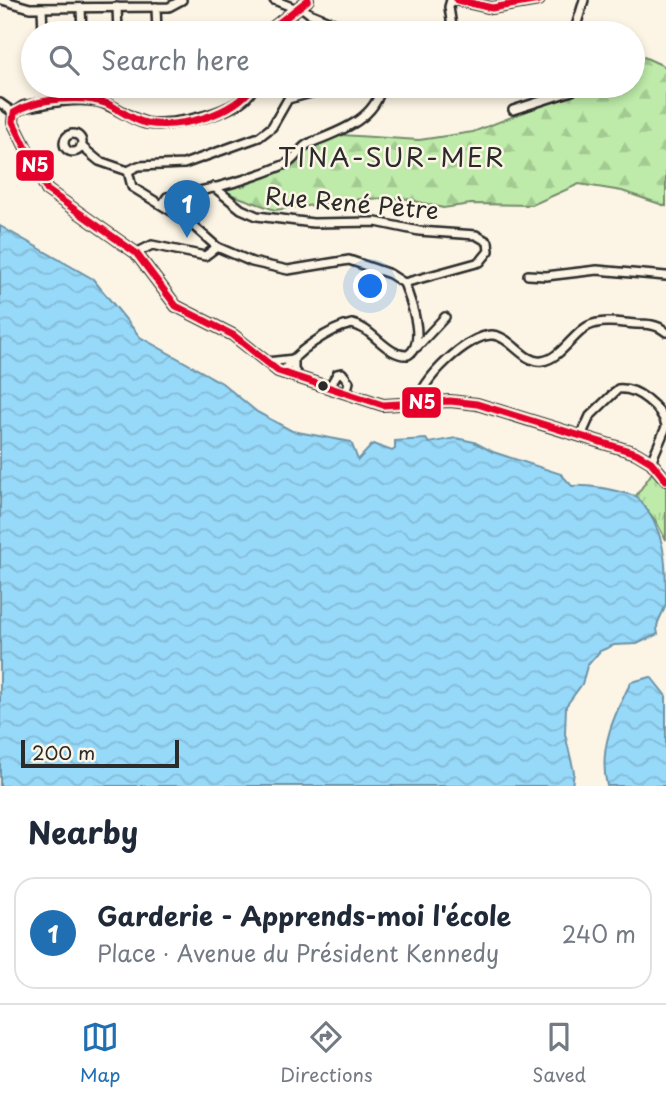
<!DOCTYPE html>
<html lang="en">
<head>
<meta charset="utf-8">
<style>
	:root { --surface:#fff; --page:#f2f2f3; --text:#1f2937; --muted:#747a83; --line:#e0e1e3; --accent:#1f6fb2 }
	body { margin:0; font-family:"Playpen Sans",sans-serif; background:var(--page); color:var(--text) }
	.scale { position:absolute; left:21px; bottom:18px; width:158px; box-sizing:border-box; padding-left:7px; border:4px solid #2b2b2b; border-top:0; font-size:19px; line-height:24px; white-space:nowrap; color:#2b2b2b; -webkit-text-stroke:5px #fcf5e5; paint-order:stroke }
	.you { position:absolute; left:371px; top:287px; width:24px; height:24px; margin:-18px; border:5px solid #fff; border-radius:50%; background:#1a73e8; box-shadow:0 0 0 10px #1a73e833 }
	.badge { display:grid; place-items:center; width:46px; height:46px; border-radius:50%; background:var(--accent); color:#fff; font-size:23px; font-weight:700 }
	.pin { position:absolute; translate:-50% -58px; filter:drop-shadow(0 2px 4px #0008) }
	.pin::after { content:''; position:absolute; top:37px; width:24px; height:21px; background:inherit; clip-path:polygon(0 0,100% 0,50% 100%) }
	.list { margin:0; padding:0; list-style:none }
	h2 { display:flex; justify-content:space-between; align-items:center; height:91px; margin:0; padding:0 28px; font-size:30px }
	h2 small { font-size:23px; font-weight:400; color:var(--muted) }
	.list li { display:grid; grid-template-columns:46px 1fr auto; gap:21px; align-items:center; box-sizing:border-box; height:112px; margin:0 14px 14px; padding:0 14px; border:2px solid var(--line); border-radius:21px }
	.list b { display:block; font-size:26px; white-space:nowrap }
	.list p { margin:0; font-size:23px; white-space:nowrap; color:var(--muted) }
	.list em { font-size:23px; font-style:normal; color:var(--muted) }
	.icon { flex:none; width:38px; height:38px; fill:none; stroke:currentColor; stroke-width:2; stroke-linecap:round; stroke-linejoin:round }
	.map { position:relative; flex:none; width:666px; height:786px; overflow:hidden }
	.search { position:absolute; background:var(--surface); box-shadow:0 4px 10px #0003; left:21px; right:21px; top:21px; height:77px; display:flex; align-items:center; gap:18px; box-sizing:border-box; padding:0 24px; border-radius:38px; color:var(--muted); font-size:26px }
	.sheet { height:217px; background:var(--surface) }
	nav { display:flex; justify-content:space-around; align-items:center; box-sizing:border-box; height:98px; border-top:2px solid var(--line); background:var(--surface); font-size:19px; color:var(--muted) }
	nav a { display:grid; justify-items:center; gap:4px }
	nav .on { color:var(--accent) }
	.map>svg:first-child { display:block }
</style>
</head>
<body>
<div class="map">
<svg width="666" height="786" viewBox="0 0 666 786">
	<defs>
		<pattern id="grass-tufts" width="24" height="20" patternUnits="userSpaceOnUse" patternTransform="scale(1.75)"><rect width="24" height="20" fill="#beeba9"/><path d="M3 7l-1-3M5 7V3M7 7l1-3M15 17l-1-3M17 17v-4M19 17l1-3" fill="none" stroke="#a3ca92"/></pattern>
		<pattern id="forest-firs" width="22" height="20" patternUnits="userSpaceOnUse" patternTransform="scale(1.75)"><rect width="22" height="20" fill="#beeba9"/><path d="M5 1l3.5 6h-7zM16 11l3.5 6h-7z" fill="#a3ca92"/></pattern>
		<pattern id="water-waves" width="16" height="10" patternUnits="userSpaceOnUse" patternTransform="scale(1.75)"><rect width="16" height="10" fill="#97d9f9"/><path d="M0 5q4-4 8 0t8 0" fill="none" stroke="#82bad6"/></pattern>
	</defs>
	<rect width="100%" height="100%" fill="#fcf5e5"/>
	<filter id="ink" filterUnits="userSpaceOnUse"><feTurbulence type="fractalNoise" baseFrequency=".0143" numOctaves="2"/><feDisplacementMap in="SourceGraphic" scale="14" xChannelSelector="R" yChannelSelector="G"/><feConvolveMatrix kernelMatrix="1 2 1 2 8 2 1 2 1" color-interpolation-filters="sRGB"/></filter>
	<g filter="url(#ink)">
		<polygon fill="url(#grass-tufts)" stroke="#748b6a" stroke-width="2" points="656,467 666,480 666,540 655,520 636,496"/>
		<polygon fill="url(#forest-firs)" stroke="#748b6a" stroke-width="2" points="633,52 666,67 666,206 622,191 579,184 532,205 471,204 443,208 403,198 361,199 275,210 227,193 227,187 282,170 294,164 310,146 342,135 419,140 473,132 591,86 633,86"/>
		<g fill="url(#water-waves)" stroke="#6c93a7" stroke-width="2">
			<path d="M0 226 93 279 140 337 222 383 257 412 292 431 351 442 358 460 373 444 392 451 395 449V441L426 439 429 443 456 438 474 442 493 452 561 474 572 486C591 484 616 491 636 496 666 528 666 560 666 603 664 615 654 621 658 634L637 644 614 645 600 651 587 666 582 684 566 706 565 734 574 772 572 786H0Z"/>
			<path d="M651 677 666 696V786H607C598 749 614 715 631 682Z"/>
		</g>
		<g fill="none" stroke-linecap="round" stroke-linejoin="round">
			<defs>
				<g id="minor">
					<polyline points="2,0 30,8 169,7 182,0"/>
					<polyline points="274,0 297,9"/>
					<polyline points="451,0 449,7 453,33"/>
					<polyline points="300,6 309,13 358,33"/>
					<polyline points="117,7 118,33"/>
					<polyline points="156,7 157,33"/>
					<polyline points="42,8 43,33"/>
					<polyline points="81,8 82,33"/>
					<polyline points="426,33 452,28"/>
					<polyline points="574,33 584,0"/>
					<polyline points="0,103 14,113"/>
					<polyline points="513,110 572,91 571,86"/>
					<circle cx="73" cy="143" r="9"/>
					<polyline points="81,146 99,161 128,171"/>
					<polyline points="214,187 241,209 257,216 313,223 376,222 419,231 476,235 488,242 489,251 480,262 404,283"/>
					<path d="M162 205 167 197C207 191 249 180 286 164 297 159 299 147 310 143 338 132 377 119 381 86"/>
					<polyline points="136,253 152,245 205,256 217,247"/>
					<polyline points="528,275 546,276 597,270 666,276"/>
					<polyline points="417,347 445,317"/>
					<polyline points="267,362 294,359 294,370 300,378"/>
					<path d="M283 372C294 353 330 328 352 324 373 328 387 357 408 355 427 343 411 301 404 283L390 274 349 260 288 270 252 262 217 247 189 222 132 187 128 171 138 166 184 164 259 137 272 127 288 99 338 86"/>
					<polyline points="329,388 337,374 342,373 349,382 346,393"/>
					<path d="M418 404C418 382 469 334 492 335 511 336 524 364 542 361 560 359 573 334 588 326 602 319 622 323 636 324 647 324 657 324 666 332"/>
					<path d="M581 436 590 416 618 389C637 387 661 407 666 425"/>
					<polyline points="651,462 666,427"/>
				</g>
				<g id="major">
					<polyline points="457,0 492,8 539,0"/>
					<polyline points="266,33 308,0"/>
					<path d="M253 86C243 113 172 128 146 123 129 119 115 105 98 101 76 96 44 103 23 107L14 113 13 122 47 190 136 253 176 306 233 335 278 371 383 405 450 401 477 404 636 453 651 462 666 480"/>
				</g>
			</defs>
			<use href="#minor" stroke="#2b2b2b" stroke-width="12"/>
			<use href="#major" stroke="#2b2b2b" stroke-width="14"/>
			<use href="#minor" stroke="#fcf5e5" stroke-width="7"/>
			<use href="#major" stroke="#fcf5e5" stroke-width="9"/>
			<defs>
				<g id="bus-1">
					<polyline points="457,0 492,8 539,0"/>
					<polyline points="266,33 308,0"/>
					<path d="M253 86C233 115 180 129 146 123 132 120 120 110 108 104 83 94 36 98 14 113L13 122 47 190 136 253 176 306 233 335 278 371 383 405 450 401 477 404 636 453 651 462 666 480"/>
				</g>
			</defs>
			<use href="#bus-1" stroke="#fcf5e5" stroke-width="12"/>
			<use href="#bus-1" stroke="#e4002b" stroke-width="7"/>
		</g>
	</g>
	<circle fill="#2b2b2b" stroke="#fcf5e5" stroke-width="2.5" cx="323" cy="386" r="6"/>
	<g text-anchor="middle" stroke-width="5" stroke-linejoin="round" paint-order="stroke">
		<g font-size="24" fill="#2b2b2b" stroke="#fcf5e5">
			<text transform="translate(352 204) rotate(5)" y="8">Rue René Pètre</text>
		</g>
		<g font-size="26" letter-spacing="2" fill="#2b2b2b" stroke="#fcf5e5">
			<text x="392" y="167">TINA-SUR-MER</text>
		</g>
	</g>
	<g stroke="#fcf5e5" stroke-width="2.5">
		<rect x="15" y="149" width="40" height="33" rx="7" fill="#e4002b"/>
		<rect x="401" y="386" width="41" height="33" rx="7" fill="#e4002b"/>
	</g>
	<g font-size="19" text-anchor="middle" font-weight="bold" fill="#fff">
		<text x="35" y="172">N5</text>
		<text x="422" y="409">N5</text>
	</g>
</svg>
<div class="scale">200 m</div>
<div class="you"></div>
<div class="pin badge" style="left:187px;top:238px">1</div>
<div class="search"><svg class="icon" aria-label="search" viewBox="0 0 24 24"><circle cx="10" cy="10" r="6"/><path d="M15 15l6 6"/></svg>Search here</div>
</div>
<section class="sheet">
<h2>Nearby<small></small></h2>
<ul class="list">
<li><span class="badge">1</span><div><b>Garderie - Apprends-moi l'école</b><p>Place · Avenue du Président Kennedy</p></div><em>240 m</em></li>
</ul>
</section>
<nav>
<a class="on"><svg class="icon" aria-label="map" viewBox="0 0 24 24"><path d="M3 6l6-2 6 2 6-2v14l-6 2-6-2-6 2zM9 4v14M15 6v14"/></svg>Map</a>
<a><svg class="icon" aria-label="directions" viewBox="0 0 24 24"><path d="M12 3l9 9-9 9-9-9zM9 14v-3h6M13 9l2 2-2 2"/></svg>Directions</a>
<a><svg class="icon" aria-label="saved" viewBox="0 0 24 24"><path d="M7 4h10v16l-5-4-5 4z"/></svg>Saved</a>
</nav>
</body>
</html>
